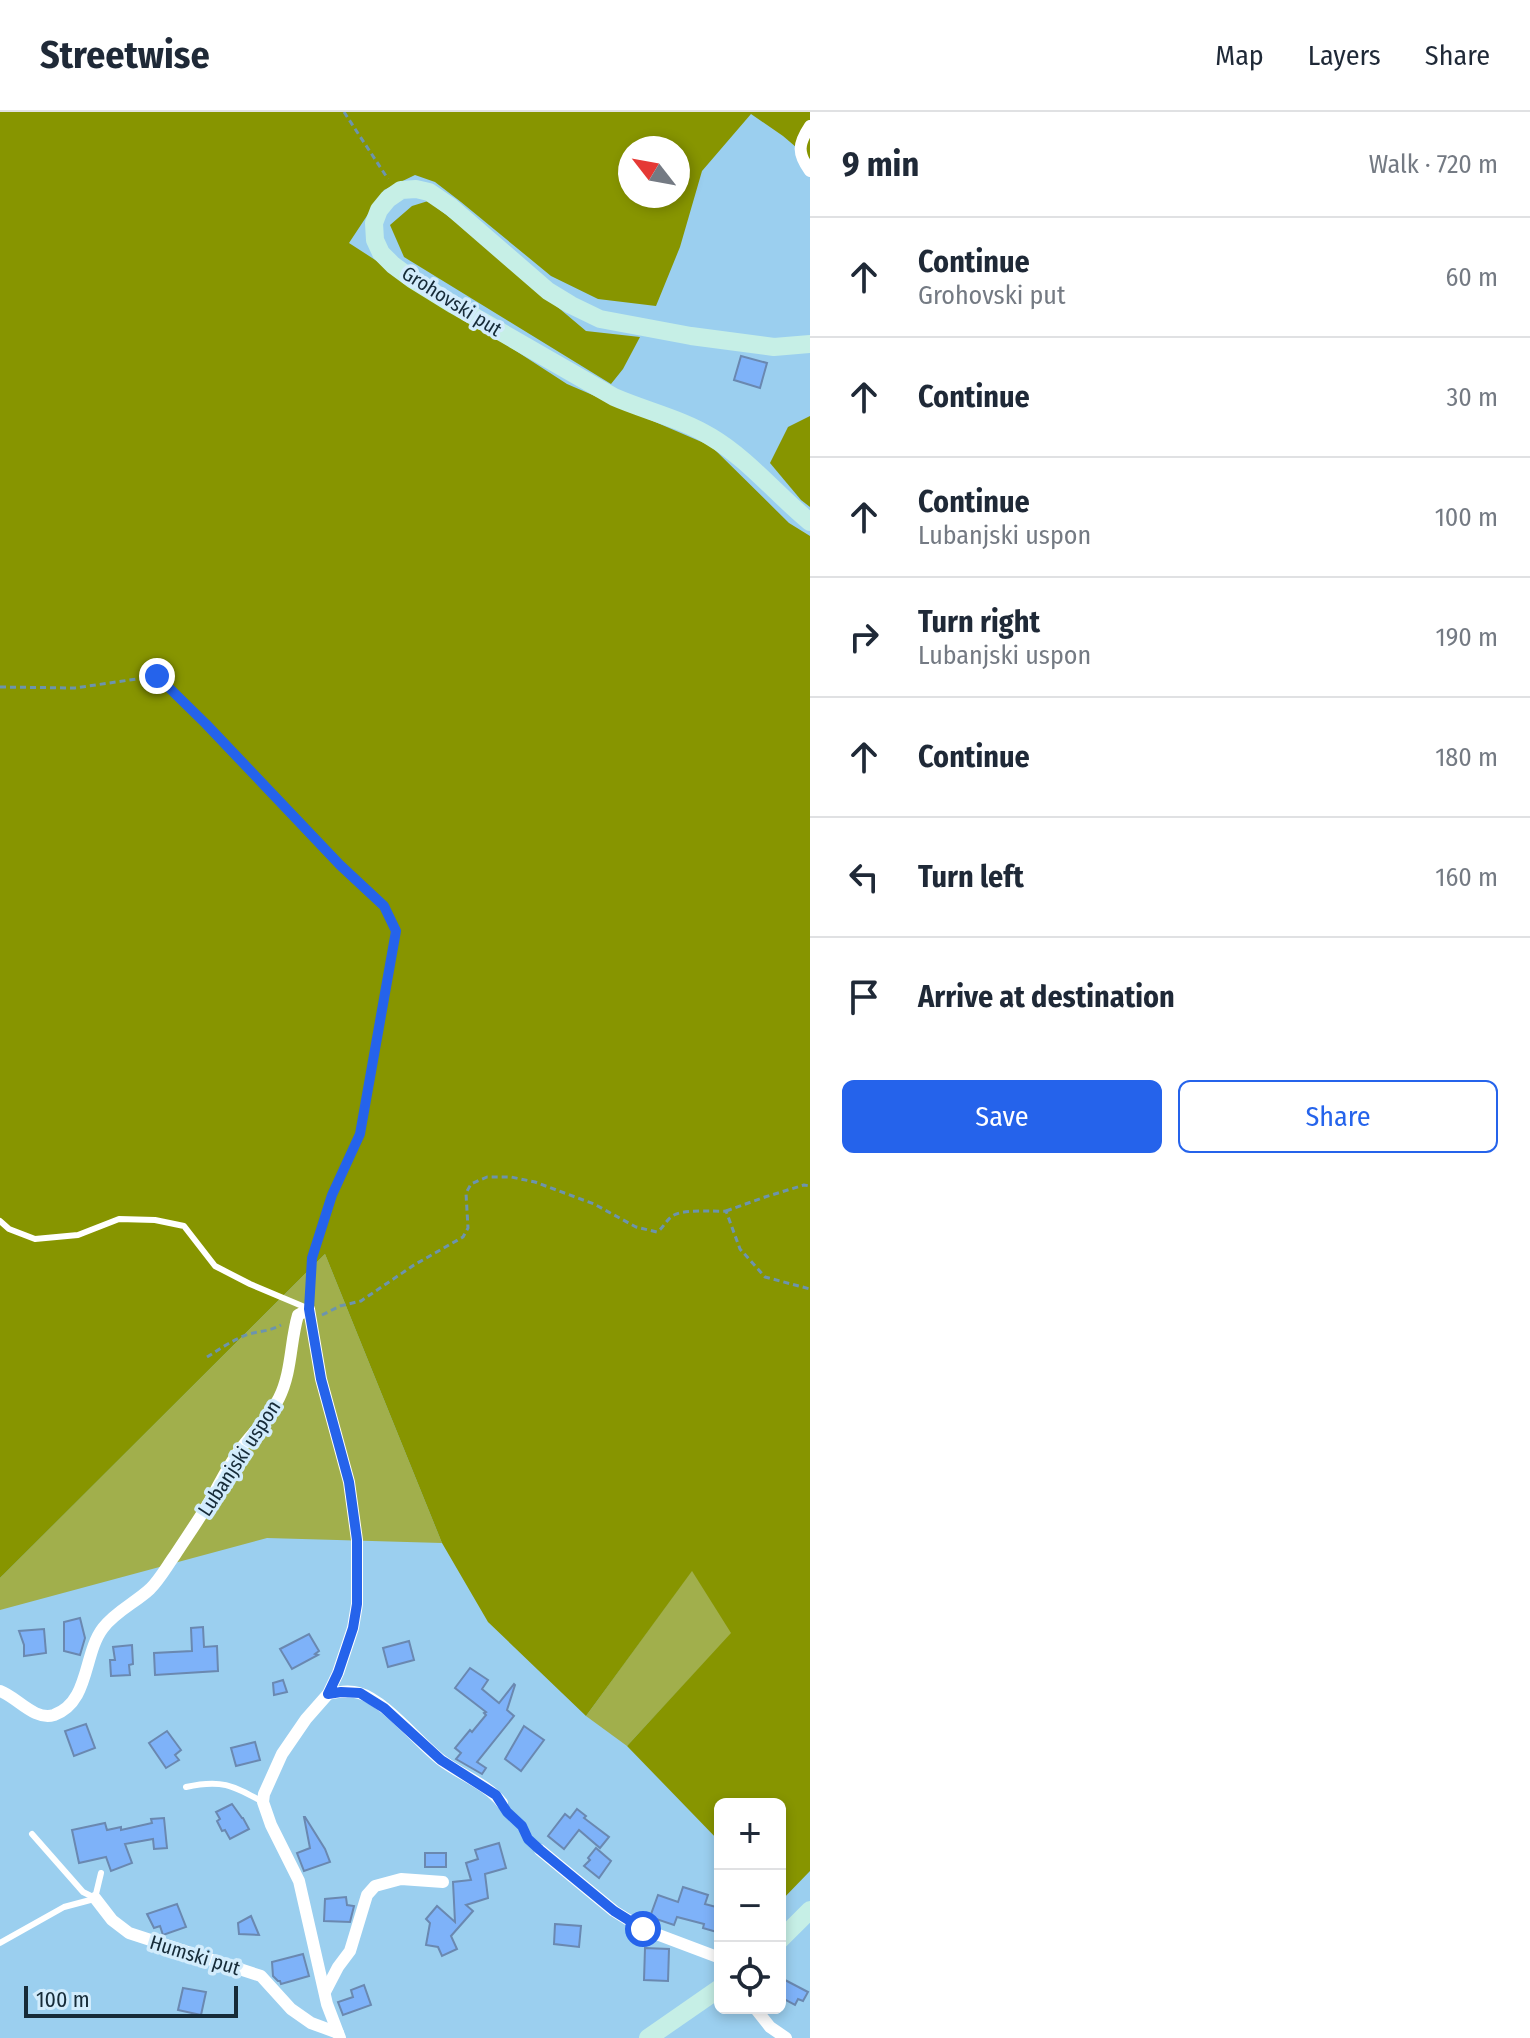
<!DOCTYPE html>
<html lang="en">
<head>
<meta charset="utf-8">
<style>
	:root { --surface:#fff; --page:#f6f6f7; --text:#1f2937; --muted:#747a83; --line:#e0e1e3; --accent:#2563eb }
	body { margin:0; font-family:"Fira Sans Condensed",sans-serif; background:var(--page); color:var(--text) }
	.controls { position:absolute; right:24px; bottom:24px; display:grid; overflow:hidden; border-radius:12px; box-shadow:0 4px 12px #0003 }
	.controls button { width:72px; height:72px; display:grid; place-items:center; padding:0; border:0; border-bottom:2px solid var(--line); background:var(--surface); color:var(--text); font:40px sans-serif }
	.compass { position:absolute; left:618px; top:24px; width:72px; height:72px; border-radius:50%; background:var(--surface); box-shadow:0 4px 12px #0003; rotate:301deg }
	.scale { position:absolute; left:24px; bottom:20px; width:214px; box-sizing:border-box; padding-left:8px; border:4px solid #162b38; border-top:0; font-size:22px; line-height:28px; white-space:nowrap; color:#162b38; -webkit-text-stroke:6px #d2ecfc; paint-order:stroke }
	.stop { position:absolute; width:24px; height:24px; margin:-18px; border:6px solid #2563eb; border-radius:50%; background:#fff }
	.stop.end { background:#2563eb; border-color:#fff; box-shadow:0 2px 8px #0008 }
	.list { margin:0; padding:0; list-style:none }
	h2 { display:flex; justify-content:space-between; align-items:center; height:104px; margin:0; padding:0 32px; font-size:34px }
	h2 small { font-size:26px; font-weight:400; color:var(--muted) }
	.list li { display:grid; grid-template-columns:52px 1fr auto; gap:24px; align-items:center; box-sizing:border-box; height:120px; padding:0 32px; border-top:2px solid var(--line) }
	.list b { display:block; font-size:30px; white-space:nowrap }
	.list p { margin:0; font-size:26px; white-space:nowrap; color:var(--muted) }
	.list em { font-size:26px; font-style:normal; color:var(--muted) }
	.actions { display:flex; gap:16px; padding:24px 32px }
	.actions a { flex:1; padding:18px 0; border:2px solid var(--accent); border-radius:12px; text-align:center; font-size:28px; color:var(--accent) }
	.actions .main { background:var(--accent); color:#fff }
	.icon { flex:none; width:44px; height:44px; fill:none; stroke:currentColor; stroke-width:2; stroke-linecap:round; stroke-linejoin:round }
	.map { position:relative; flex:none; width:810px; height:1926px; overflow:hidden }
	header { display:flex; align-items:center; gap:48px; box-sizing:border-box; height:112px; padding:0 40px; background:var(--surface); border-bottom:2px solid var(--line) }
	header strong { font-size:38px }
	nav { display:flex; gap:44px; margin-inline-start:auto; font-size:28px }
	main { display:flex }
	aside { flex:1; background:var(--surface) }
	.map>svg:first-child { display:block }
</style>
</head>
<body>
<header>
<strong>Streetwise</strong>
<nav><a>Map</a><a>Layers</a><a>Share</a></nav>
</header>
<main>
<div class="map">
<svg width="810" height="1926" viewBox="0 0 810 1926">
	<rect width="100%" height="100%" fill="#9bcfef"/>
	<g fill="#a1af4c">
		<polygon points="325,1142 442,1431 267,1426 0,1498 0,1466"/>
		<polygon points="692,1458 732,1521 627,1634 586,1604"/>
	</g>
	<g fill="#879500" fill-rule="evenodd">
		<path d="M0 0H810V47L783 24 751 2 702 59 680 135 656 194 598 187 551 164 461 90 435 70 415 63 384 78 349 131 567 272 711 334 789 411 810 424V1759L780 1790V1692H720V1730L627 1634 731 1521 692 1459 586 1604 488 1510 442 1431 325 1142 0 1466ZM630 36H678V84H630Z"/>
		<polygon points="428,89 466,118 586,219 640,225 623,257 611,272 404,145 390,113 412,94"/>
		<polygon points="810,304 810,395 801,388 770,351 788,315"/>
	</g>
	<g fill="#7eb2f9" stroke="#6a88b0" stroke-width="2">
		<polygon points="741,244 767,251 760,276 734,268"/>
		<polygon points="80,1506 85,1526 80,1543 64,1539 64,1510"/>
		<polygon points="203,1515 204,1535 217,1534 218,1559 155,1563 154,1541 192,1539 191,1516"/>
		<polygon points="44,1517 46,1541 24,1544 24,1533 19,1519"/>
		<polygon points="309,1522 319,1539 315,1542 318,1543 292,1557 280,1537"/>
		<polygon points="409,1529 414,1548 388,1555 383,1536"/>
		<polygon points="132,1533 133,1552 129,1553 130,1563 111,1564 110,1548 115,1548 113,1535"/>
		<polygon points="470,1556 488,1568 482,1577 499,1591 514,1572 515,1573 507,1598 514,1604 477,1650 486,1656 482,1662 456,1647 461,1641 455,1636 470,1618 472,1620 486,1603 484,1601 486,1600 455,1576"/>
		<polygon points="283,1568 287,1580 274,1583 273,1571"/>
		<polygon points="86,1612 95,1636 74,1644 65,1619"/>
		<polygon points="524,1614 544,1628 521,1659 505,1647"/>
		<polygon points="167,1619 181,1638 175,1643 179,1648 166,1656 149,1631"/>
		<polygon points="255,1630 260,1648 236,1654 231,1636"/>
		<polygon points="232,1692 242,1706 243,1706 249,1717 230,1727 225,1718 222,1719 217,1709 220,1707 216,1700"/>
		<polygon points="577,1697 586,1704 584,1706 609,1725 600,1736 579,1718 564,1737 548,1724 565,1702 570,1706"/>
		<polygon points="304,1705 305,1705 325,1737 330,1750 304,1759 297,1741 310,1736"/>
		<polygon points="164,1706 167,1736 154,1737 153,1727 125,1732 132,1751 111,1759 106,1745 79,1751 72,1718 105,1711 107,1718 121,1715 121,1718 152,1711 151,1707"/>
		<polygon points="499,1731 506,1756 485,1762 488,1786 466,1793 473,1799 451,1824 457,1837 442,1844 438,1835 426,1833 430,1811 426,1807 437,1794 455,1810 453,1770 471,1768 466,1751 478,1747 475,1738"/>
		<polygon points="596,1736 611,1749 599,1766 584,1754 590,1748 588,1746"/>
		<rect x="425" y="1741" width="21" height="14"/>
		<polygon points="683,1775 708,1783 705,1792 720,1796 720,1821 703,1816 704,1812 677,1805 674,1813 650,1805 658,1783 678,1790"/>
		<polygon points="346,1785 347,1793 354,1794 350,1810 324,1809 325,1787"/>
		<polygon points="177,1792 186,1815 163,1823 160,1814 154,1816 147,1802"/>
		<polygon points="251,1804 259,1823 239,1822 238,1811"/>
		<polygon points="555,1812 581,1814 579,1835 554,1832"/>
		<polygon points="645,1836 669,1837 668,1869 644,1868"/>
		<polygon points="303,1842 309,1864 281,1872 280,1869 278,1869 273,1864 272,1850"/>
		<polygon points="785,1868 808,1880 803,1889 798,1887 795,1893 780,1885 780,1876"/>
		<polygon points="364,1873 371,1893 343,1903 338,1890 353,1885 351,1878"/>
		<polygon points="183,1876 206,1880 201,1903 178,1898"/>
	</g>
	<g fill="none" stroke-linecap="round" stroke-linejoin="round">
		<g stroke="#6c94ae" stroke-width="3" stroke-dasharray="6 4" stroke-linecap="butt">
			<polyline points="344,0 388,67"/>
			<polyline points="0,575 75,576 157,564 206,612 340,753 384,794 396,819 360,1022 332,1083 312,1146 310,1186"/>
			<polyline points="726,1099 765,1085 804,1073 810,1074"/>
			<path d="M322 1203 340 1194 361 1189 414 1153 463 1125 468 1116 466 1081 471 1072 487 1065H511L535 1070 594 1092 636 1115 657 1120C664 1115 665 1110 671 1105 681 1096 713 1100 726 1099L740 1137 765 1165 810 1177"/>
			<path d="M207 1245C220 1237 234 1227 249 1222 261 1219 270 1219 281 1213"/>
			<polyline points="509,1701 522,1714 531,1730"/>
		</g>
		<g stroke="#fff" stroke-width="6">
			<polyline points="0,1109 9,1117 35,1127 78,1123 119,1107 155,1108 184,1114 215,1154 250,1172 307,1196"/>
			<path d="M186 1675C221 1667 232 1673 263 1690"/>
			<polyline points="32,1722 83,1780 95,1786 101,1761"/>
			<polyline points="0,1831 64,1795 94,1787"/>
		</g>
		<g stroke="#fff" stroke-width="12">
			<path d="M810 14C798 32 797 41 810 59"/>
			<path d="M0 1579C17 1585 34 1609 54 1603 90 1590 83 1542 103 1516 116 1499 135 1491 150 1477 160 1467 167 1454 175 1443 186 1426 198 1409 208 1392 218 1375 227 1355 239 1339 252 1321 269 1306 279 1286 292 1260 290 1230 298 1203L309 1197 321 1267 349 1370 357 1428V1492L353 1516 338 1561 328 1582 306 1607 282 1642 264 1682 263 1690 271 1713 299 1769 327 1892 340 1926"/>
			<path d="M328 1582C337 1580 349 1578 359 1581 385 1588 419 1631 441 1648 461 1663 487 1672 502 1691"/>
			<polyline points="540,1738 614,1799 643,1817 720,1846"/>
			<polyline points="95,1786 112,1808 129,1821 261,1864 291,1897 311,1911 338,1921"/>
			<polyline points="325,1880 338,1855 350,1839 367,1783 375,1774 401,1767 443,1770"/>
			<polyline points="755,1896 770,1915 786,1926"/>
		</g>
		<g stroke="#c6efe6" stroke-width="18">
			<path d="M810 232 774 235 691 224 600 207 571 193 548 179 451 95 429 80 416 77 401 78 388 87 379 98 374 111 375 128 381 141 393 153 412 167 454 193 614 285C646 299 682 307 711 325 748 347 777 383 810 410"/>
			<polyline points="780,1828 810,1798"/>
			<polyline points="648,1926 720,1876"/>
		</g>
	</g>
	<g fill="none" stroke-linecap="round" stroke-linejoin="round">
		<polyline stroke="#2563eb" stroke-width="10" points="157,564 206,612 340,753 384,794 396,819 360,1022 332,1083 312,1146 309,1197 321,1267 349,1370 357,1428 357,1492 353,1516 338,1561 328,1582 341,1580 360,1581 384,1596 441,1648 496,1683 507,1700 522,1714 528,1727 540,1738 614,1799 643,1817"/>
	</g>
	<g text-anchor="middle" stroke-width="7" stroke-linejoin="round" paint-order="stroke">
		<g font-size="20" fill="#162b38" stroke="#d2ecfc">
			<text transform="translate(452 189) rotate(32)" y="7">Grohovski put</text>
			<text transform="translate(239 1346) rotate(-57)" y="7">Lubanjski uspon</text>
			<text transform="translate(195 1843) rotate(17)" y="7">Humski put</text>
		</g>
	</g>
</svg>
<div class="controls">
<button>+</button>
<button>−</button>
<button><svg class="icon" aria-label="locate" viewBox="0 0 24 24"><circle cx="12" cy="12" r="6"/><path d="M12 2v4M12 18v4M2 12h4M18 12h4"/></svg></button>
</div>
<svg class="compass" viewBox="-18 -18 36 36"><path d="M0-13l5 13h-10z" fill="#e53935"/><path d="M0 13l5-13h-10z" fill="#747a83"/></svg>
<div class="scale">100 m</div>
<div class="stop" style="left:643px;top:1817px"></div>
<div class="stop end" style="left:157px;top:564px"></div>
</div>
<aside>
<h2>9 min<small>Walk · 720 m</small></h2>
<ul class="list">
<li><svg class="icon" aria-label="ahead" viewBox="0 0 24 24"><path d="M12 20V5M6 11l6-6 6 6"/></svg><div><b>Continue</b><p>Grohovski put</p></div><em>60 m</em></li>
<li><svg class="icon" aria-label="ahead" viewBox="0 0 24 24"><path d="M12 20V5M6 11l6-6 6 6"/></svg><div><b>Continue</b></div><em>30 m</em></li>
<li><svg class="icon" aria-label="ahead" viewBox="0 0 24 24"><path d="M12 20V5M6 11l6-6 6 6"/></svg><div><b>Continue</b><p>Lubanjski uspon</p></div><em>100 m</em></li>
<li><svg class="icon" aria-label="right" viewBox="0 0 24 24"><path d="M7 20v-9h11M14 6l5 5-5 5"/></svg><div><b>Turn right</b><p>Lubanjski uspon</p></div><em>190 m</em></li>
<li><svg class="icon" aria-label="ahead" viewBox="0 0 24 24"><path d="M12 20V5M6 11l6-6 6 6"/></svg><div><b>Continue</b></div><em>180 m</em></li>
<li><svg class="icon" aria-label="left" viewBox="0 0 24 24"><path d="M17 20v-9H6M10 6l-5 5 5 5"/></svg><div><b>Turn left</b></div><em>160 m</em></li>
<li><svg class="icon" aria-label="arrive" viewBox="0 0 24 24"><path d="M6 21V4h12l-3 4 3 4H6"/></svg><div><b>Arrive at destination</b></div></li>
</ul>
<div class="actions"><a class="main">Save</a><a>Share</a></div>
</aside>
</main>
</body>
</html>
